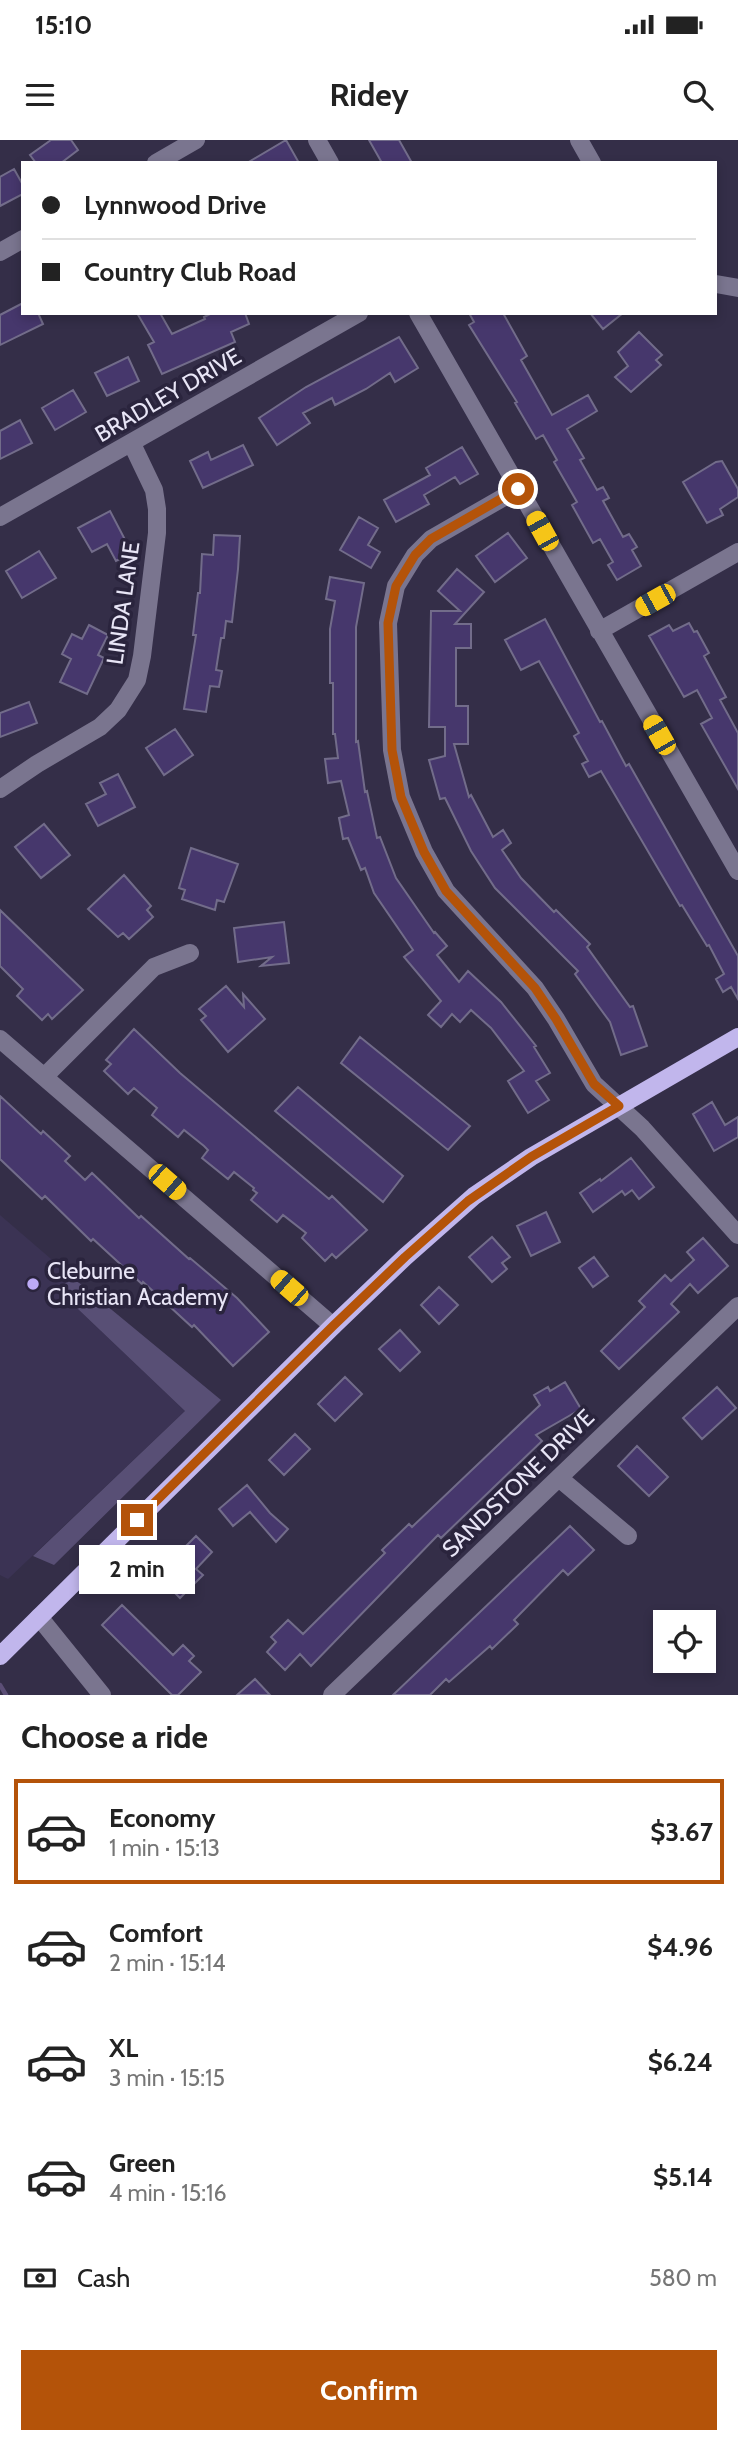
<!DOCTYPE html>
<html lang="en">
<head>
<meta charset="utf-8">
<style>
  :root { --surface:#fff; --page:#f2f2f2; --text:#222; --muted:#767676; --line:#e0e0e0; --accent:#b45309 }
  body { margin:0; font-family:Cabin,sans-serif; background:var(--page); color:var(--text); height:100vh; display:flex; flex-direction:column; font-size:26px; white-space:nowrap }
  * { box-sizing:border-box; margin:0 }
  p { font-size:23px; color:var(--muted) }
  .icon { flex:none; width:38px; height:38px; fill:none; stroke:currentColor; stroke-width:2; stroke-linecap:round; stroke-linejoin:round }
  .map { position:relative; height:1555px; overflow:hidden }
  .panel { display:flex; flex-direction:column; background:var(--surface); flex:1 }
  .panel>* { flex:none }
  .guide { position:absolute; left:21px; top:21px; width:696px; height:154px; border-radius:0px; box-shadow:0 4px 10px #0003; display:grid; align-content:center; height:154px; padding:0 21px; background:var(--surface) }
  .buttons { position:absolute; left:653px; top:1470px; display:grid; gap:14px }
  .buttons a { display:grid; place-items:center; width:63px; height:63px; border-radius:0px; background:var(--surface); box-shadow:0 4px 10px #0003; font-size:35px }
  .end { position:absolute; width:32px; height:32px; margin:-16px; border:9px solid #b45309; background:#fff; box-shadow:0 0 0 4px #fff }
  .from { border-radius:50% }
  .bubble { position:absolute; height:49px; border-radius:0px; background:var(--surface); box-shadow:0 4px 10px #0003; font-size:23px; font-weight:700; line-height:49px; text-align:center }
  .car { position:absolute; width:21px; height:42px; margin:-21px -10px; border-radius:9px; box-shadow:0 0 5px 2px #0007; background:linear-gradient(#f5c518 24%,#345 0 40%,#f5c518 0 76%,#345 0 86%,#f5c518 0) }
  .guide b { display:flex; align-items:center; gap:24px; height:66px; font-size:26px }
  .guide b+b { border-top:2px solid var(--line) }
  .guide i { width:18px; height:18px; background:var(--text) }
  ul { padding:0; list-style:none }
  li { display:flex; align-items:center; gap:21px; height:105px; margin:0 14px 10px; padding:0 7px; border:4px solid transparent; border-radius:0px }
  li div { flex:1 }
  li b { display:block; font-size:26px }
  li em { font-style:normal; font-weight:700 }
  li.on { border-color:var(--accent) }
  li>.icon { width:63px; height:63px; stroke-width:1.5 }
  h2 { padding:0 21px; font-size:32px; line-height:84px }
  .pay { display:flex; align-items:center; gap:18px; height:77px; padding:0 21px; font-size:26px }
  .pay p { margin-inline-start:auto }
  .button { display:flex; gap:14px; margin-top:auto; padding:14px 21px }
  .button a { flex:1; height:80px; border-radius:0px; background:var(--accent); color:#fff; font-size:28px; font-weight:700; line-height:80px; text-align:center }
  .status { display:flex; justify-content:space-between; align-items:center; height:49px; padding:0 35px; background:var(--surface); direction:ltr }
  .status svg { height:19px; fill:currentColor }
  header { display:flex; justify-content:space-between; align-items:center; height:91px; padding:0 21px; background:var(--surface); font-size:32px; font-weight:700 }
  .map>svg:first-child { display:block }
</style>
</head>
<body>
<div class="status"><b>15:10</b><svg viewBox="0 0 49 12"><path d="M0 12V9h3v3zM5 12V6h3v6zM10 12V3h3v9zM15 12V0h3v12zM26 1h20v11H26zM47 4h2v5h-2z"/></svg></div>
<header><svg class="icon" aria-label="menu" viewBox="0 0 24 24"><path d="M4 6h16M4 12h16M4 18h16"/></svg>Ridey<svg class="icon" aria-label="search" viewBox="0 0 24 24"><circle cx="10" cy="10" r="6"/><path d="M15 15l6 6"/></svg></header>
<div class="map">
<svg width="738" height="1555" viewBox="0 0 738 1555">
  <rect width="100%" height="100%" fill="#342e48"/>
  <path fill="#3b3354" d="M0,1075L72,1137L59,1151L185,1271L8,1439L0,1435Z"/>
  <path fill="#584f75" d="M72,1137L221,1260L54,1425L33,1416L185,1271L58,1150Z"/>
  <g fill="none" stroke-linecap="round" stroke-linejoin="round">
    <path stroke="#5b4e76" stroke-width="4.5" d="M0,1545L6,1555"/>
  </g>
  <path fill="#46376c" stroke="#726c8a" stroke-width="2" d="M51,0H71L78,10L61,23H36L30,15Z
    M286,0L299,23H247Z
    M369,0H399L412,23H382Z
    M14,29L23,45V54L0,66V37Z
    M23,163V173H38L43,184L0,205V175Z
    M137,173H160L172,194L205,179L204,177L212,173H245L249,184L231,192L235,202L162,234L148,205L154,202Z
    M469,173H503L527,216L521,220L552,275L588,255L597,271L567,289L584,318L580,320L597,350L603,347L609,358L603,361L623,397L629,394L637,407L632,410L641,426L617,440L608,425L613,422L600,399L593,403L572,365L577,362L554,322L557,320L543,295L536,299L515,263L517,262L469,185L474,182Z
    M590,173H623L603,189Z
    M639,192L662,215L656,220L661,225L631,252L615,237L628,226L618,212Z
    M399,197L418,228L395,242L390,233L366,249L335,265L332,258L303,273L310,283L277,305L259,278L306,247Z
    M128,217L139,241L107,256L95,233Z
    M73,250L86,272L55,290L42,268Z
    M20,280L32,303L0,319V291Z
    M243,305L253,325L203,348L190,321L208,312L211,320Z
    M462,307L478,334L460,344L455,337L424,355L429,364L396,382L384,360L430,335L426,328Z
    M722,321L738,349V357L720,369L723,375L707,383L683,342L716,322Z
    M110,371L132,413L116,421L107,404L92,412L78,388Z
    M359,377L378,388L368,405L380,412L371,428L340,410Z
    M508,393L527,418L495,442L476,416Z
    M214,395L240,396L238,429L232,482L226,481L224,498H221L216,530L222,531L219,547L210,546L206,572L184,569L196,495H193L198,453H200L202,414L213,415Z
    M39,411L56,438L22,458L6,431Z
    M457,429L484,452L455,484H471V508H456V566H468V604H454L469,657L471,655L493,697L503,690L511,703L502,710L521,738L554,772L556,770L590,804L587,807L630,867L633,866L647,906L621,915L610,882L575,834L578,831L495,748L471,711L445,658L440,659L429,620L445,616V587H429L431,471H460L438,451Z
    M330,437L364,443L356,487V602L358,601L365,652L367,651L377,698L380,697L396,738L434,793L435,792L447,806L437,815L459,842L468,831L501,862L536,906L534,907L550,933L536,941L549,960L528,973L508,941L524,931L491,888L471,870L460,882L452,874L441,887L428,875L441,861L404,817L413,810L374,753L365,728L361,730L348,698L343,699L339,678L349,675L341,641L328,643L325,619L338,618L335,594H333V543H330V489L335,461L326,459Z
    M545,479L600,582L602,581L626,626L629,624L738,816V859L731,847L723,852L716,839L724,834L709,805L707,806L682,765L680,766L601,631L589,637L582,624L588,621L574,596L579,593L539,521L521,530L505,500Z
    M689,483L694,492L697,491L709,513L704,516L726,557L720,560L738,593V649L701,584L712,578L697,550L684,557L649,496L669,485L673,491Z
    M89,485L108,495L98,515L104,518L87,554L60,542L71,519L62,514L72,494L82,499Z
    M29,562L37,583L0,597V573Z
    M175,589L193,615L164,635L146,608Z
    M118,634L135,667L98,686L86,664L106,654L100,643Z
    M44,684L70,715L41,738L15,707Z
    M191,708L238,724L224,762L217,760L215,770L182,759L185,750L179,748Z
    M124,735L151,766L147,770L153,777L129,799L123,793L118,797L88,769Z
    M0,770L83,850L52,879L48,874L42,880L17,856L23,849L0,826Z
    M284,782L289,823L261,826L272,817L238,822L234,788Z
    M226,846L244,867L243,854L265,879L228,912L201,880L206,876L199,869Z
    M134,889L180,933L329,1059L332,1056L367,1090L336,1118L332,1114L325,1121L302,1098L306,1093L283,1075L277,1082L251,1060L257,1053L253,1050L254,1048L234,1032L228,1039L202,1018L208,1010L204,1006L184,990L178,997L152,975L157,968L134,948L128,954L104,931L111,924L106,920Z
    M360,897L470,986L448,1010L341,923Z
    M298,947L403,1036L383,1062L275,971Z
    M0,956L41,994L43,991L70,1016L65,1021L85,1040L92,1033L139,1078L141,1076L189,1119L190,1118L237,1158L269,1192L233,1226L194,1185L192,1187L143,1142L142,1144L93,1099L91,1101L45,1056L42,1059L0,1019Z
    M712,962L725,985L738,977V997L714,1011L693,974Z
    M631,1018L654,1047L639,1059L632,1050L625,1055L622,1051L593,1072L580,1053L600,1039L601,1041Z
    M546,1072L560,1102L531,1116L517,1086Z
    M492,1097L510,1117L502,1123L507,1129L492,1142L469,1117Z
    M703,1098L728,1126L698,1153L690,1144L671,1164L679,1172L619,1229L601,1211L645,1167L639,1161L665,1135L671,1141L694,1120L687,1112Z
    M594,1117L608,1136L593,1147L579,1128Z
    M439,1147L458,1165L439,1184L421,1165Z
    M400,1190L420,1212L400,1231L379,1209Z
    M345,1237L362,1254L335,1281L318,1264Z
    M565,1242L581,1269L536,1295L542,1301L441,1398L438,1395L311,1526L300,1514L285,1530L267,1512L276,1502L271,1497L288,1480L303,1494L385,1413L382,1410L409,1384L412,1387L540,1265L534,1255L548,1247L550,1251Z
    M717,1247L736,1268L702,1299L683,1278Z
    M295,1294L310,1309L284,1335L269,1320Z
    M637,1306L668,1337L649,1356L618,1326Z
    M247,1345L270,1373L288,1389L276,1402L250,1372L233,1386L219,1369Z
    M570,1386L594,1410L568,1435L563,1430L514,1480L518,1484L492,1509L490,1506L449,1542L446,1539L430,1555H393Z
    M196,1396L212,1412L196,1429L203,1435L180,1458L157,1435Z
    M122,1465L173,1515L183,1505L194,1516L189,1521L201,1532L178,1555H172L102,1485Z
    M255,1539L270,1555H237Z"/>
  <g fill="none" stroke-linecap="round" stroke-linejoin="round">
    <path stroke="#7a758f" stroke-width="18" d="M317,0L330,23
      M579,0L592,23
      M156,23L196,0
      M0,112L23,99
      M716,144L738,148
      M418,173L738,731
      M518,349L431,399L415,415L396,446L388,483L392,610L401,657L424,712L446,751L535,848L556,879L594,944L642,988L738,1095
      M0,377L359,173
      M599,491L738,412
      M0,649L37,624L100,587L118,570L137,540L142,516L157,393V369L154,350L132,304
      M0,899L333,1186
      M45,936L154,827L190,813
      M559,1338L628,1396
      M39,1477L102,1555
      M332,1555L738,1166"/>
    <path stroke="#c1b6ec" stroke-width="18" d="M0,1516L333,1186L405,1117L474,1056L531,1017L738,897"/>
  </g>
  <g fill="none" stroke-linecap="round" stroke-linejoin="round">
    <path stroke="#b45309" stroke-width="9" d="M137,1380L333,1186L405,1117L468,1061L531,1017L619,966L594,944L556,879L535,848L446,751L424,712L401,657L392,610L388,483L396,446L415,415L431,399L518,349"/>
  </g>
  <circle fill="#bcaaf6" stroke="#2a243d" stroke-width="2.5" cx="33" cy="1144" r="7"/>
  <g text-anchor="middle" stroke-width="7" stroke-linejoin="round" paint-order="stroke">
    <g font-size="23" fill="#e8e5f6" stroke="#2a243d">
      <text transform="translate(168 255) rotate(-30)" y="8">BRADLEY DRIVE</text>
      <text transform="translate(123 463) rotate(-82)" y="8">LINDA LANE</text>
      <text transform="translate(518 1343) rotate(-44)" y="8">SANDSTONE DRIVE</text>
    </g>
    <g font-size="23" fill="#e8e5f6" stroke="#2a243d" text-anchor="start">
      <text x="47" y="1139">Cleburne<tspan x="47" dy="26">Christian Academy</tspan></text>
    </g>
  </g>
</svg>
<div class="buttons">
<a><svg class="icon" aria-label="locate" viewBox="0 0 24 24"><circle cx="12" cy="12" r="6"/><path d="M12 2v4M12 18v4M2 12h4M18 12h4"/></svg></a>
</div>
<i class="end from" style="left:518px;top:349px"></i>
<i class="end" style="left:137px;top:1380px"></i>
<div class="bubble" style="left:79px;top:1405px;width:116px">2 min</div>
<i class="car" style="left:542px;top:391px;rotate:331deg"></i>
<i class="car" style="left:655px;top:460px;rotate:241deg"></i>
<i class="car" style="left:659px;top:595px;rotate:330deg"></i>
<i class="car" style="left:167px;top:1042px;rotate:131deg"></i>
<i class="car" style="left:289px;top:1148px;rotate:311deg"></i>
<div class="guide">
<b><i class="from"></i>Lynnwood Drive</b>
<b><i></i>Country Club Road</b>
</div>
</div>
<section class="panel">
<h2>Choose a ride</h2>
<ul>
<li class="on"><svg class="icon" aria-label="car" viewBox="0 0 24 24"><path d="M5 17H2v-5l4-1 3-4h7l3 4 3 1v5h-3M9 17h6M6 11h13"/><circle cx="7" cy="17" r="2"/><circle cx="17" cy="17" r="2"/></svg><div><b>Economy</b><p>1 min · 15:13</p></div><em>$3.67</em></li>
<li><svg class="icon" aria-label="car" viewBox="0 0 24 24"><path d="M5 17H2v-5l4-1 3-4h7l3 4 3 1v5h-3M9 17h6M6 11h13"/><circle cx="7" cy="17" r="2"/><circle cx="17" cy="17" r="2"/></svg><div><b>Comfort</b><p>2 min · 15:14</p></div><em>$4.96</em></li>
<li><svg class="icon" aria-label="car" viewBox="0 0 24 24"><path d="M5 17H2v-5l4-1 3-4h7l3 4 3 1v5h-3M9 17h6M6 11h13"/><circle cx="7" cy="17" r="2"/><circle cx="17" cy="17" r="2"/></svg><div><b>XL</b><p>3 min · 15:15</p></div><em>$6.24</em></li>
<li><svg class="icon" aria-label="car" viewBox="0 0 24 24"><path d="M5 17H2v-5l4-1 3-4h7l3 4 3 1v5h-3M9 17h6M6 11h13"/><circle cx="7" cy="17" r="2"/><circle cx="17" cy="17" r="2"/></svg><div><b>Green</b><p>4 min · 15:16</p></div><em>$5.14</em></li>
</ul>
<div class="pay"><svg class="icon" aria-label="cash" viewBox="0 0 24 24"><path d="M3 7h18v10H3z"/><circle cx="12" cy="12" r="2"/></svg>Cash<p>580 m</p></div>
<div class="button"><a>Confirm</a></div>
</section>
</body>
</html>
